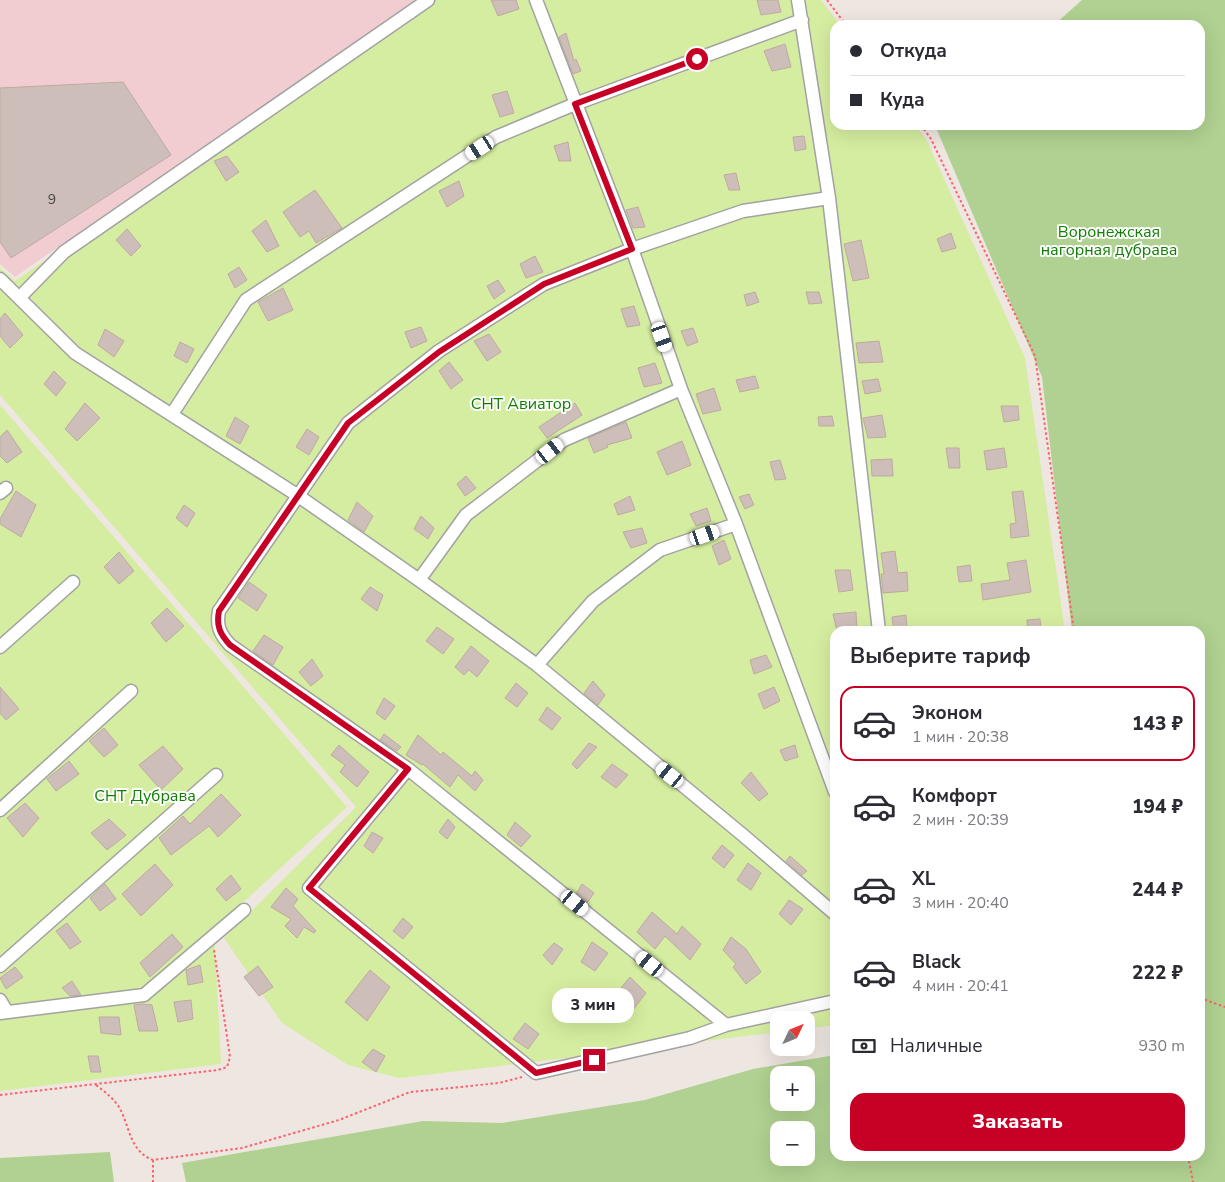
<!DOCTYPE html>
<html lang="ru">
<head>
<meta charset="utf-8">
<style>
  :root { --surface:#fff; --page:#f2f2f3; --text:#2b2b33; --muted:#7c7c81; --line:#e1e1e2; --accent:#c70025 }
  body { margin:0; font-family:"Nunito Sans",sans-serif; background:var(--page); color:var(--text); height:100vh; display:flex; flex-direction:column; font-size:19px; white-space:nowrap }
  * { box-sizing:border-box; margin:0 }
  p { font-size:16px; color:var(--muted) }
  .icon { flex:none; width:28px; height:28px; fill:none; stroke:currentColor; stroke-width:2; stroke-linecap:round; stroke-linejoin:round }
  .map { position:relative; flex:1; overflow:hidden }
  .sheet { position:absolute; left:830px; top:626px; width:375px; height:535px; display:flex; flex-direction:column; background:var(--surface); border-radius:15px; box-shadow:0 5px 20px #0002 }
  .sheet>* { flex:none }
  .hud { position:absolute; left:830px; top:20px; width:375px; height:110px; border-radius:15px; box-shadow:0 5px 20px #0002; display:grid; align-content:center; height:110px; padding:0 20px; background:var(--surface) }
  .needle { width:32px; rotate:47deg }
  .buttons { position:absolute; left:770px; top:1011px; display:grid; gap:10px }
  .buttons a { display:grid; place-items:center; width:45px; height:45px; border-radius:10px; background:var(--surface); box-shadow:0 5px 20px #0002; font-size:25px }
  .end { position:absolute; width:22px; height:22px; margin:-11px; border:6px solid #c70025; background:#fff; box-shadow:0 0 0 2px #fff }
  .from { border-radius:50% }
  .bubble { position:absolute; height:35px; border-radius:15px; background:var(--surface); box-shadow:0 5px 20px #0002; font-size:16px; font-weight:800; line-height:35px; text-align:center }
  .car { position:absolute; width:15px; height:30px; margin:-15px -8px; border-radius:6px; box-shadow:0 0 4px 1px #0007; background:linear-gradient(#fff 24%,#345 0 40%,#fff 0 76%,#345 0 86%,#fff 0) }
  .hud b { display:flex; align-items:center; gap:18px; height:48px; font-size:19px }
  .hud b+b { border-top:1px solid var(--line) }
  .hud i { width:12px; height:12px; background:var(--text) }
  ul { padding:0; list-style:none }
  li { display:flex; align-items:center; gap:15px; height:75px; margin:0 10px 8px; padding:0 10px; border:2px solid transparent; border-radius:15px }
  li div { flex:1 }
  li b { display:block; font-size:19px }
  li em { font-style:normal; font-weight:800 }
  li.selected { border-color:var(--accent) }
  li>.icon { width:45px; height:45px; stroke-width:1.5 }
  h2 { padding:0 20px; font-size:22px; line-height:60px }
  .pay { display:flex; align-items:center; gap:12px; height:55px; padding:0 20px; font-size:19px }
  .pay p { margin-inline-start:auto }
  .action { display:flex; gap:10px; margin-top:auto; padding:10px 20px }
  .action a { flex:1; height:58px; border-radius:15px; background:var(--accent); color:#fff; font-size:20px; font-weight:800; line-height:58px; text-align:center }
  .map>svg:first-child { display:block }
</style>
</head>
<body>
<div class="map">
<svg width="1225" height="1182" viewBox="0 0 1225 1182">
  <rect width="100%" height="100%" fill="#eee6e0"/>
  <path fill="#f1cdd2" d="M0,0H415L15,277L0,264Z"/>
  <path fill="#d5eda0" d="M420,0H821L840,25H835V125H915L926,139L1025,358L1065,631H835V1025L806,1029V1020H779V1032L400,1078L348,1065L282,1023L224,938L356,807L0,395V268L15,281Z
    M0,405L347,807L214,929L221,1064L0,1091Z"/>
  <path fill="#b0d191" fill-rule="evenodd" d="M1082,0H1225V1182H186L182,1163L423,1121L502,1123L645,1100L753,1069L835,1055V1156H1200V631H1072L1042,377L937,130L942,125H1200V25H1054ZM779,1075H806V1102H779ZM779,1130H806V1158H779Z
    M110,1152L114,1182H0V1158Z"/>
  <path fill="#cebeb9" stroke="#c0a9a1" d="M491,0H516L519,9L498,16Z
    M757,0H778L781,12L761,15Z
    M566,33L574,61L576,59L581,71L573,74L559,37Z
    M785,44L791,67L772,71L764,51Z
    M123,82L171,155L11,258L0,242V88Z
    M507,91L514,113L500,117L492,95Z
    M804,136L806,149L795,151L793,137Z
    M568,142L571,161H559L554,146Z
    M227,156L239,172L226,181L214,161Z
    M736,173L740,190H729L724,175Z
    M459,181L464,196L447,207L439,191Z
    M315,190L342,228L316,243L309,231L300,237L283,212Z
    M638,207L645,227L633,228L626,210Z
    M266,220L279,246L267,252L252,231Z
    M127,229L141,246L131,256L116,240Z
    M951,233L956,248L942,252L937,239Z
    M861,240L869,278L853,281L844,244Z
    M535,256L543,272L526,278L520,264Z
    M239,267L247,280L235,288L228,274Z
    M498,280L505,291L494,299L487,286Z
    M283,288L293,310L268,321L258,302Z
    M755,292L759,302L747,306L744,295Z
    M806,292H819L822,303L809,304Z
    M634,306L640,325L627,327L621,309Z
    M5,313L23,335L10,348L0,336V319Z
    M421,327L427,341L411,348L405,332Z
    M693,328L698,342L687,346L681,331Z
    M105,329L124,341L114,357L98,345Z
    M489,334L501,352L487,361L474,341Z
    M879,341L883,362L859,363L856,343Z
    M180,342L194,349L187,363L174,356Z
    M449,362L463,380L451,389L439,371Z
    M655,363L662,383L644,387L638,368Z
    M54,371L66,383L56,396L44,384Z
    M755,376L759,388L740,392L736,380Z
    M878,379L881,391L865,394L862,381Z
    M714,388L721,410L703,414L696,394Z
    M85,403L100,418L77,441L65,429Z
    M575,403L582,415L547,438L539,427Z
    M1001,406H1018L1019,420L1004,422Z
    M882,415L886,437L868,438L863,418Z
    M832,416L834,426H819L818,417Z
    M235,417L249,426L240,444L226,436Z
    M626,422L632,438L607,445L608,447L594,453L588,438Z
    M307,429L319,437L309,455L296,447Z
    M7,430L22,452L7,463L0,456V437Z
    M682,441L691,465L667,475L657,452Z
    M946,448H959L960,468H949Z
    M1004,448L1007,467L987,470L984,451Z
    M892,459L893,476H872L871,460Z
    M780,460L786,479L775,480L770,462Z
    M466,476L476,488L465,496L457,484Z
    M16,491L36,505L21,537L0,524V519Z
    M1023,491L1029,536L1011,538L1010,524L1016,523L1012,492Z
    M749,494L754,505L745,509L739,497Z
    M630,496L635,510L618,515L614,504Z
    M357,502L373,516L364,532L348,520Z
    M184,505L195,513L187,527L176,518Z
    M707,508L711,521L696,526L690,514Z
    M421,516L434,528L428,539L414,529Z
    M642,528L647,543L631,548L623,532Z
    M724,540L731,559L719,565L712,546Z
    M895,551L898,573L907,572L908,591L883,593L881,574H884L881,553Z
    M119,552L134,571L119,584L104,567Z
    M1026,560L1031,592L983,600L981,584L1010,580L1007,563Z
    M970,565L972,581L959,582L957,567Z
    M835,570H850L853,590L839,592Z
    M249,582L267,595L257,611L238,598Z
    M370,587L383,595L377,611L361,599Z
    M167,608L184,626L166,642L151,623Z
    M856,612L857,631H837L833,614Z
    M906,615L907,629L894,631L892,617Z
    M1040,619L1041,629L1028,630L1027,620Z
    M437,627L454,639L443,654L426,641Z
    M264,635L283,647L273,665L253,651Z
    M471,646L489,661L477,677L469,670L464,675L455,667Z
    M766,655L772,667L754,674L750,660Z
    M312,659L323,676L311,686L299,672Z
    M593,681L605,695L598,705L584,693Z
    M516,683L528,693L517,707L505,698Z
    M0,687L19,709L6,720L0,713Z
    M774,687L780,701L764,709L758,694Z
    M384,698L395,706L385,720L376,713Z
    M547,707L561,718L552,730L539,720Z
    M104,728L118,745L104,757L89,741Z
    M384,734L401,747L397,751L380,740Z
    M418,735L441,755L443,752L472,776L475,771L483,780L475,791L458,775L450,787L423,764L422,765L406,755Z
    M589,743L597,747L577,769L572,764Z
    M339,745L369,772L357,787L340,772L345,765L331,755Z
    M795,745L798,757L785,761L780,750Z
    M163,746L183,769L161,790L139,765Z
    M69,761L79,774L56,791L47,779Z
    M612,764L628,775L616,788L601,777Z
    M751,772L768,794L759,801L741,783Z
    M221,794L241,815L218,837L209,826L171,855L159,838L183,816L190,824Z
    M25,803L39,818L23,837L7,818Z
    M109,819L126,835L107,850L91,833Z
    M448,819L455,827L447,839L439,832Z
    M515,822L531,836L521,847L507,835Z
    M372,832L383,838L373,853L364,846Z
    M722,845L734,855L724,868L712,858Z
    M790,856L807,871L802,875L786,861Z
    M748,863L761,873L751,890L737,880Z
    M155,864L173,885L141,916L122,894Z
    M231,875L241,889L226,901L216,889Z
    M105,884L116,899L100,911L90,898Z
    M582,884L594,893L587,903L576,894Z
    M286,888L298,899L293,906L316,931L314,933L304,927L297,938L285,926L291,919L271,907Z
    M789,900L803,909L791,925L779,914Z
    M652,912L677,934L682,926L701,944L690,960L665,936L655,949L637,932Z
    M403,918L413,927L403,939L393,931Z
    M67,923L81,942L70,949L56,931Z
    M172,934L183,947L150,977L140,963Z
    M731,937L746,949L761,972L746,984L733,967L736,964L723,950Z
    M592,942L608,953L595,971L581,962Z
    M554,943L563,949L552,965L543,955Z
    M200,965L203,982L188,985L186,970Z
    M258,966L273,987L259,996L244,977Z
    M15,967L23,977L6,989L0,978Z
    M370,970L390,987L367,1021L345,1002Z
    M630,977L646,993L632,1011L616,994Z
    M72,981L81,995L70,996L62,988Z
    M191,1000L193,1019L178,1022L174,1002Z
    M142,1004L152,1005L158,1031H139L134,1005Z
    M99,1017H119L121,1035L101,1033Z
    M525,1023L539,1034L528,1049L513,1039Z
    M373,1049L385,1056L376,1072L362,1062Z
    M88,1056H98L101,1072H91Z"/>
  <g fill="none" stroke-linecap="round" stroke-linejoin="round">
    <g stroke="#a2a2a2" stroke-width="15">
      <path id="minor" d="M536,0L632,249L681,389L736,524L835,792
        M798,0L829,198L879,631
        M0,279L75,353L297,495L419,580L537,665L744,836L835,914
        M19,298L64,252L428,0
        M172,414L246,300L496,137L575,104L802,20
        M0,493L6,488
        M419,580L466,515L564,440L681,389
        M0,647L73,582
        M537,665L593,601L660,550L736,524
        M408,769L309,888L536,1073L690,1038L726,1025L835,1001
        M0,810L131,691
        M0,966L216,775
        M0,1000L7,1012
        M0,1013L144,995L244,910
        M726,1025L408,769L230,645C220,634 216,626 219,611L348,423L439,351L544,284L632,249L743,211L829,198"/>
    </g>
    <path stroke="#ff606d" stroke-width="2" stroke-dasharray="2.5 2.5" stroke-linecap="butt" d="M827,0L846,25
      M921,125L931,139L1035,356L1074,631
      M1200,998L1225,1007
      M96,1085C105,1092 113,1098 119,1107C130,1126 129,1151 153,1160L242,1148L339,1120L410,1092L499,1083L522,1077
      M0,1095L218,1070L227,1067L230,1057L214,950
      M1188,1156L1193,1182
      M153,1160V1182"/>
    <use href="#minor" stroke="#fff" stroke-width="12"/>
  </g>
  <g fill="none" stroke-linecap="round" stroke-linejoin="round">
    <path stroke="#c70025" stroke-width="6" d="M594,1060L536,1073L309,888L408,769L230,645C220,634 216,626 219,611L348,423L439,352L544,284L632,249L575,104L697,59"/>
  </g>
  <g text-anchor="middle" stroke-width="4" stroke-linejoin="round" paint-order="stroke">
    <g font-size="14" fill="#484442">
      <text x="52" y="204">9</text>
    </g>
    <g font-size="16" fill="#108003" stroke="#fff">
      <text x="1109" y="237">Воронежская<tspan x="1109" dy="18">нагорная дубрава</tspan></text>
      <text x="521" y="409">СНТ Авиатор</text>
      <text x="145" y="801">СНТ Дубрава</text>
    </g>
  </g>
</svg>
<div class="buttons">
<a><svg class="needle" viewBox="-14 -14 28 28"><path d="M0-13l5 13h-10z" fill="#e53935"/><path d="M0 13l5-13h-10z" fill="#7c7c81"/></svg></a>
<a>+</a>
<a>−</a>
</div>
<i class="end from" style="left:697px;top:59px"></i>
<i class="end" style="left:594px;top:1060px"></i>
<div class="bubble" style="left:552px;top:988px;width:82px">3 мин</div>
<i class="car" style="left:480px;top:148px;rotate:237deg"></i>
<i class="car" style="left:662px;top:337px;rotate:161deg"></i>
<i class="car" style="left:550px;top:451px;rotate:52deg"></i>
<i class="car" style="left:705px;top:535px;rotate:71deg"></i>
<i class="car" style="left:670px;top:775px;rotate:309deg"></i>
<i class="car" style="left:575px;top:903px;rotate:129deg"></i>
<i class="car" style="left:650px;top:964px;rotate:309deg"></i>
<div class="hud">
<b><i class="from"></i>Откуда</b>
<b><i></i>Куда</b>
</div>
<section class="sheet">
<h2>Выберите тариф</h2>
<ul>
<li class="selected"><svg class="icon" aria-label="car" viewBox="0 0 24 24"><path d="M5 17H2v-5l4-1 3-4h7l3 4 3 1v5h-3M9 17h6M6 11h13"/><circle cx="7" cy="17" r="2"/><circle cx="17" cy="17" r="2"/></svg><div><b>Эконом</b><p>1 мин · 20:38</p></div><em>143 ₽</em></li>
<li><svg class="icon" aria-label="car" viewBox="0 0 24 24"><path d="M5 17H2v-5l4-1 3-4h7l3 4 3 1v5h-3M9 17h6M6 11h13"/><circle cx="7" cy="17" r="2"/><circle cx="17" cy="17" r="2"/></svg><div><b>Комфорт</b><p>2 мин · 20:39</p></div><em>194 ₽</em></li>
<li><svg class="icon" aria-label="car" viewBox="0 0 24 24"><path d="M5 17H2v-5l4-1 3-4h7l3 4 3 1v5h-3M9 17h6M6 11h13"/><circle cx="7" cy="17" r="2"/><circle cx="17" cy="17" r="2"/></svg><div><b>XL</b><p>3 мин · 20:40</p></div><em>244 ₽</em></li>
<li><svg class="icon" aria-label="car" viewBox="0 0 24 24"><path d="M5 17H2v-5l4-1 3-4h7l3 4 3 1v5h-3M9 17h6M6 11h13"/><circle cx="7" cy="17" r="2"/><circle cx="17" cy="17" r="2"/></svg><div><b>Black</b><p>4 мин · 20:41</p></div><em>222 ₽</em></li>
</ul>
<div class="pay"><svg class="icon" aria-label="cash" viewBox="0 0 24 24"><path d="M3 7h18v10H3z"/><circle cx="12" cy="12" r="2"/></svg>Наличные<p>930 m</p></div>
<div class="action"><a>Заказать</a></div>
</section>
</div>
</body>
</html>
